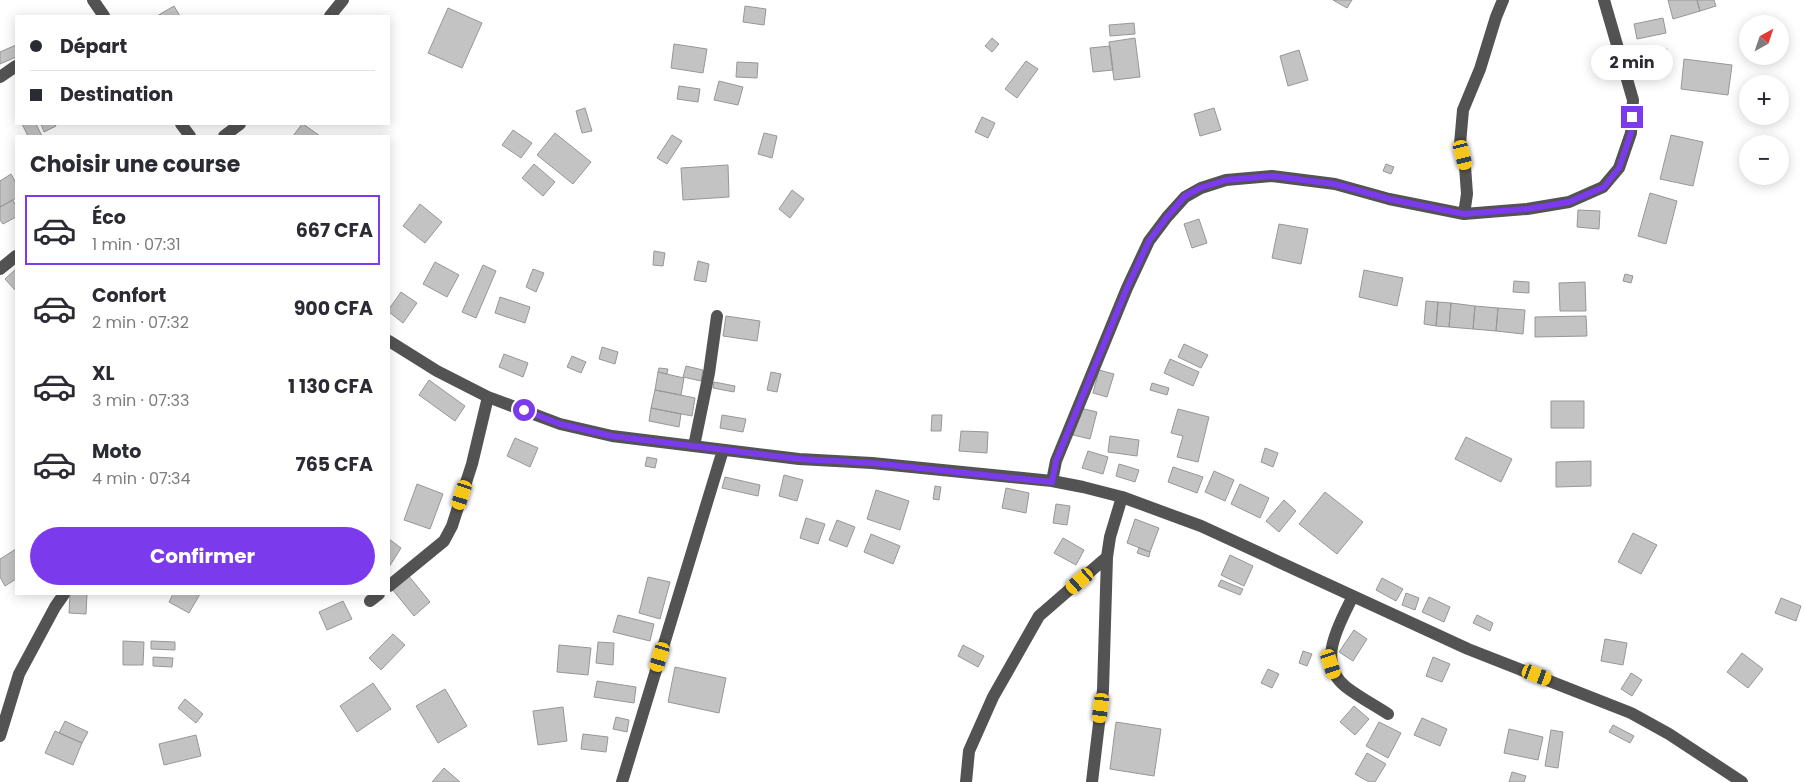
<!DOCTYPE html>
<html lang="fr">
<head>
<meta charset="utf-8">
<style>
  :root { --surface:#fff; --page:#f2f2f3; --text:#2b2b33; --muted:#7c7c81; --line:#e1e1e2; --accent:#7c3aed }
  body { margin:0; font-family:Poppins,sans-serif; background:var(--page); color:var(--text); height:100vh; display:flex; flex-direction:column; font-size:19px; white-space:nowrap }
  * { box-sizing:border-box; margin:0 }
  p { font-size:16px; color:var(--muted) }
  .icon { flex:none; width:28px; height:28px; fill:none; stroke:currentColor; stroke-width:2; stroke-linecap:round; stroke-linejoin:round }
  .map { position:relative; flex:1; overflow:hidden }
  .side { position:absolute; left:15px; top:135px; width:375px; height:460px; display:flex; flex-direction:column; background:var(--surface); border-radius:0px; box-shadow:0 2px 12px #0003 }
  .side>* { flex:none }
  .hud { position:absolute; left:15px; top:15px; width:375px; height:110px; border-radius:0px; box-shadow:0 2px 12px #0003; display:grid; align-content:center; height:110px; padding:0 15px; background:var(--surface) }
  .needle { width:32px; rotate:40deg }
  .tools { position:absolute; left:1739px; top:15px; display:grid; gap:10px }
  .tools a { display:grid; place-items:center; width:50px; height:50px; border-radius:50%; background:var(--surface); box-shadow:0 2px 12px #0003; font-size:25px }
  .end { position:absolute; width:22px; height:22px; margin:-11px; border:6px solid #7c3aed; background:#fff; box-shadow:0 0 0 2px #fff }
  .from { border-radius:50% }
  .bubble { position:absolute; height:35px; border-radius:18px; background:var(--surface); box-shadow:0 2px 12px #0003; font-size:16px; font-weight:700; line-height:35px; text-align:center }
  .car { position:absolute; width:15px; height:30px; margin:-15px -8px; border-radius:6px; box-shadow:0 0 4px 1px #0007; background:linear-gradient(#f5c518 24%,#345 0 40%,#f5c518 0 76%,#345 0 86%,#f5c518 0) }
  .hud b { display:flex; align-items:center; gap:18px; height:48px; font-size:19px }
  .hud b+b { border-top:1px solid var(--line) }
  .hud i { width:12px; height:12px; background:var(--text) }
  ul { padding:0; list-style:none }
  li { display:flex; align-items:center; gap:15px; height:70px; margin:0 10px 8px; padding:0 5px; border:2px solid transparent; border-radius:0px }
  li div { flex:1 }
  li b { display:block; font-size:19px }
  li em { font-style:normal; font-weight:700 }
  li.current { border-color:var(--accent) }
  li>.icon { width:45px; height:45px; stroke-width:1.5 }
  h2 { padding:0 15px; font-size:22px; line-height:60px }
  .cta { display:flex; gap:10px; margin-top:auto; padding:10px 15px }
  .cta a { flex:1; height:58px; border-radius:30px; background:var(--accent); color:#fff; font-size:20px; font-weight:700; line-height:58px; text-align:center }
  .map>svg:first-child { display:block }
</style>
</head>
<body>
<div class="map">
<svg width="1804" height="782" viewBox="0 0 1804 782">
  <rect width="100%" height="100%" fill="#fff"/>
  <path fill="#c3c3c3" stroke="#979797" d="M1333,0H1352L1347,8Z
    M1668,0H1697L1700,11L1673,19Z
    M1697,0H1714L1716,6L1700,11Z
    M174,6L180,16H157Z
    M745,6L766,9L764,25L743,22Z
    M448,8L482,23L462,68L428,53Z
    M1663,18L1666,33L1637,39L1634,24Z
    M1134,23L1135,34L1110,36L1109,25Z
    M1784,37L1787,48L1781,50L1780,38Z
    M992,38L999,44L992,52L985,46Z
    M1135,38L1140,77L1114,80L1109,42Z
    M674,44L707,49L703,73L671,68Z
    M16,45V57L0,64V52Z
    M1110,46L1113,70L1093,72L1090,48Z
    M1667,49L1669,65L1640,68L1638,53Z
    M1299,50L1308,80L1288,86L1280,56Z
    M1684,59L1732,65L1728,95L1681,89Z
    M1026,61L1038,69L1017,98L1005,89Z
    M737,62L758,63L757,78L736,77Z
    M719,81L743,87L738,105L714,100Z
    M679,86L700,89L698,102L677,99Z
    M585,108L592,131L582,133L576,111Z
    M1214,108L1221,130L1200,136L1194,114Z
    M982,117L995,123L988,138L975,132Z
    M22,124H36L42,136H28Z
    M41,124H55L56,126L44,132Z
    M302,124H303L320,136H293Z
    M513,130L532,143L521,158L502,145Z
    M555,133L591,162L573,184L537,155Z
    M764,133L777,136L772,158L758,154Z
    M672,135L682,141L667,164L657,158Z
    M1671,135L1703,142L1693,186L1660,179Z
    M534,164L555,182L543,196L522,178Z
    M1386,164L1394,167L1391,174L1383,171Z
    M728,165L729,197L683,200L681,168Z
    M11,174L16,183V198L0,207V181Z
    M792,190L804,199L790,218L779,209Z
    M1650,193L1677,201L1666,244L1638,236Z
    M13,200L16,206V217L3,224L0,220V207Z
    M420,204L442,222L425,243L403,226Z
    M1578,210L1600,211L1599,229L1577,227Z
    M1199,219L1207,243L1192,248L1184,224Z
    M1279,224L1308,229L1301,264L1272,258Z
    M654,251L665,253L663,266L653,265Z
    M698,261L709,264L706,282L694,280Z
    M435,262L459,275L447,297L423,284Z
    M483,265L496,271L476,318L462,312Z
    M16,269V291L5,279Z
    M533,269L544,273L536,292L526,287Z
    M1364,270L1403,278L1397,306L1359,297Z
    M1625,274L1633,276L1631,283L1623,281Z
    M1514,281L1529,282V293L1513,292Z
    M1585,282L1586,311H1560L1559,283Z
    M401,292L417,303L403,323L389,312V309Z
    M500,297L530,307L525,323L495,313Z
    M1426,301L1438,302L1436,326L1424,324Z
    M1438,302L1451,303L1449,327L1436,326Z
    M1451,303L1475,306L1473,329L1449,327Z
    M1475,306L1498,308L1496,331L1473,329Z
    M1498,308L1525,310L1523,334L1496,331Z
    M726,316L760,321L757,341L723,336Z
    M1586,316L1587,336L1535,337V317Z
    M1184,344L1208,355L1201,368L1178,357Z
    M602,347L618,352L615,364L599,359Z
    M504,354L528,363L523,377L499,367Z
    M572,356L586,362L581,373L567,367Z
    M1170,359L1199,372L1193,386L1164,373Z
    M686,366L703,370L701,381L683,377Z
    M659,368L668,369L667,374L658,372Z
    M1099,370L1114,374L1107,397L1093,393Z
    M658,372L684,378L681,395L655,390Z
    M771,372L781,374L777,392L767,390Z
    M429,380L465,406L455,421L419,395Z
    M714,382L735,386L734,392L713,388Z
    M1152,383L1169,388L1167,395L1150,390Z
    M655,390L695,398L692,416L651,408Z
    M1551,401H1584V428H1551Z
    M651,408L681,414L679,427L649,421Z
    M1080,408L1097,412L1090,439L1073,435Z
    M1178,409L1209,417L1198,462L1177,457L1183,436L1171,433Z
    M722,415L746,419L743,432L720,428Z
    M932,415H942L941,431H931Z
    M961,431L988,432L987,453L959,451Z
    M1110,436L1139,440L1137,456L1108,452Z
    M1466,437L1512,459L1501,482L1455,459Z
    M515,438L538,448L530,467L507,456Z
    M1265,448L1278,453L1273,467L1261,462Z
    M1088,451L1108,457L1103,474L1082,468Z
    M647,457L657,459L655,468L645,466Z
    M1591,461V486L1556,487V462Z
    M1119,464L1139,470L1135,482L1116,476Z
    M1173,467L1203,477L1197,493L1168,482Z
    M1214,471L1234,480L1225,501L1205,492Z
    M784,475L803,480L797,501L779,496Z
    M725,477L760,485L758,496L722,488Z
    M417,484L443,494L430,529L404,520Z
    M1240,484L1269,498L1260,518L1231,504Z
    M935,486L941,487L939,500L933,499Z
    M1006,488L1029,493L1026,513L1002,508Z
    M876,490L909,501L900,530L867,519Z
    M1325,492L1363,522L1337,554L1299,524Z
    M1284,500L1296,511L1279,532L1266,521Z
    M1056,504L1070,506L1067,525L1053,523Z
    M806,518L825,524L818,544L800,538Z
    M1135,519L1159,528L1150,552L1127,543Z
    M837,520L855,527L847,547L829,540Z
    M1633,533L1657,545L1641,574L1618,562Z
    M871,534L900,546L893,564L864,552Z
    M1063,538L1084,550L1076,565L1054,553Z
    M389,539L401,548L389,567Z
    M1139,548L1150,552L1149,557L1137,553Z
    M16,549V579L5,586L0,577V559Z
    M1230,555L1253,566L1244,586L1221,575Z
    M408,575L430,602L414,616L392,589Z
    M648,577L670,582L660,619L639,613Z
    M1382,578L1403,589L1396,601L1376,590Z
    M1221,580L1243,589L1240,595L1218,586Z
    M1406,593L1419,598L1415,610L1402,605Z
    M70,594H87L86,614L69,613Z
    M173,594H200L189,613L169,602Z
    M1429,597L1450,607L1444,622L1422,612Z
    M1781,598L1801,606L1796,621L1775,613Z
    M343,601L352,619L327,630L319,612Z
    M618,615L654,624L650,641L613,632Z
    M1477,615L1493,623L1490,631L1473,623Z
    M1354,630L1367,639L1353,661L1339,652Z
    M393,634L405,645L381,670L369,658Z
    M1605,639L1627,643L1623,665L1601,661Z
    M123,641L144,642L143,665H123Z
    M151,641L175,642V650L151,649Z
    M598,642L614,643L613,665L596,663Z
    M559,645L591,648L588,675L557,672Z
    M963,645L984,656L978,667L958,656Z
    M1303,651L1312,654L1307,666L1299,663Z
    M1742,653L1763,669L1748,688L1727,672Z
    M153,657L173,658L172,667L153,666Z
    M1433,657L1450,664L1442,682L1426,676Z
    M675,667L726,678L719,713L668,702Z
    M1268,669L1279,674L1272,688L1261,683Z
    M1631,673L1642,680L1632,696L1621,689Z
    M597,681L636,687L634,703L594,697Z
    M373,683L391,709L357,732L340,706Z
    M445,689L467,726L438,743L416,706Z
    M185,699L203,714L196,723L178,708Z
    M1354,706L1369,719L1355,735L1340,722Z
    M563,707L567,741L538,745L533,711Z
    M616,717L629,720L627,732L613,729Z
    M1422,718L1447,729L1440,746L1414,735Z
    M65,721L88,732L82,743L59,733Z
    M1116,722L1161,729L1154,776L1110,769Z
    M1379,722L1401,733L1388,758L1366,746Z
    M1613,725L1634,736L1630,743L1609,732Z
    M1509,729L1543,737L1538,760L1504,753Z
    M1551,730L1563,732L1558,768L1545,766Z
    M55,731L82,743L73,765L45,753Z
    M583,734L608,737L606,752L581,749Z
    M196,735L201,756L164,765L159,744Z
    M1367,753L1386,764L1375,782H1369L1355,774Z
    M444,768L460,782H432Z
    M1512,772L1526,776L1524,782H1509Z"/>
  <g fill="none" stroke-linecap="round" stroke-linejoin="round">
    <path stroke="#535353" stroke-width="12" d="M93,0L104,16
      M330,16L343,0
      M0,77L16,66
      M181,124L190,136
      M224,136L240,124
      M1464,214L1467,194L1465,166L1460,144L1463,110L1480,69L1496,17L1503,0
      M0,269L16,256
      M389,341L437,371L488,397L560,424L612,436L799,459L872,463L1052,481L1083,487L1122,497L1201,526L1468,649L1631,713L1669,734L1742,782
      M694,446L709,373L717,316
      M1052,481L1056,461L1127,288L1149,241L1167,217L1185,197L1201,188L1226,180L1272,176L1335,184L1389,199L1464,214L1527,209L1569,202L1603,187L1619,168L1631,133L1633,100L1604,0
      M389,586L444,541L452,526L472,464L488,397
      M1353,596C1340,623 1315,663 1346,687C1359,697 1374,705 1388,714
      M370,601L379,594
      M0,736L19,674L55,607L64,594
      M622,782L723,450
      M966,782L969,751L993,697L1039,616L1107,557
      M1092,782L1103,690L1107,557L1110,537L1122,497"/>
  </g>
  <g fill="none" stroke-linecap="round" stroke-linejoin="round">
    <path stroke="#7c3aed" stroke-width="6" d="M524,410L560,424L612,436L799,459L872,463L1052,482L1056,461L1127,288L1149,241L1167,217L1185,196L1200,188L1226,180L1272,176L1335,184L1389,199L1464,214L1527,209L1569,202L1604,187L1619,168L1631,133L1632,117"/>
  </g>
</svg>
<div class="tools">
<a><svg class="needle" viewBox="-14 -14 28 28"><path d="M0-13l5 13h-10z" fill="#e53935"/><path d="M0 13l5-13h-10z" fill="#7c7c81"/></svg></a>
<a>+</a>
<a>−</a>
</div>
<i class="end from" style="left:524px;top:410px"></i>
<i class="end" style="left:1632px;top:117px"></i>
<div class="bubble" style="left:1591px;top:45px;width:82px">2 min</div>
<i class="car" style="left:1463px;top:155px;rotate:166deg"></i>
<i class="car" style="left:462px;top:495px;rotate:198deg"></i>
<i class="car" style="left:1080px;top:581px;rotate:229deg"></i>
<i class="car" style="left:660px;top:657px;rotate:197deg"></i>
<i class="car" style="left:1331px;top:664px;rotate:162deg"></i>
<i class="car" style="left:1537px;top:675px;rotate:111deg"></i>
<i class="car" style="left:1101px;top:708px;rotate:187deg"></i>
<div class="hud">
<b><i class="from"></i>Départ</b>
<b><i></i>Destination</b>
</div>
<section class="side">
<h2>Choisir une course</h2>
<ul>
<li class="current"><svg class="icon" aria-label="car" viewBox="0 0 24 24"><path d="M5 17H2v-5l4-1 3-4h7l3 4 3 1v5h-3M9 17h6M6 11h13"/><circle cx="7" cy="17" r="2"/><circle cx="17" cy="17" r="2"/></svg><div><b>Éco</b><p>1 min · 07:31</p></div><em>667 CFA</em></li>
<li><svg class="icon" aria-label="car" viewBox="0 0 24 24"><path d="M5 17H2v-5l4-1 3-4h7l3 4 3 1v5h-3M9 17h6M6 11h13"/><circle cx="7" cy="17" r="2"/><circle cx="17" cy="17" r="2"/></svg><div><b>Confort</b><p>2 min · 07:32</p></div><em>900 CFA</em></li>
<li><svg class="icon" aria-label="car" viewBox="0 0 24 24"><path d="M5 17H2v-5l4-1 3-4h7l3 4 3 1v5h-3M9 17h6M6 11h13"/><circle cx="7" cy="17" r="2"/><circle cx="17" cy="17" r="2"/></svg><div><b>XL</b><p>3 min · 07:33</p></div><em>1 130 CFA</em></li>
<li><svg class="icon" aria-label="car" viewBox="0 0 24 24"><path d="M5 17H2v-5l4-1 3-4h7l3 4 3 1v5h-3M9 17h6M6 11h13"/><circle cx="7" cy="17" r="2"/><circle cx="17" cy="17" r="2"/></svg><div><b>Moto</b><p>4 min · 07:34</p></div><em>765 CFA</em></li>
</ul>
<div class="cta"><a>Confirmer</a></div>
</section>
</div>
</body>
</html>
